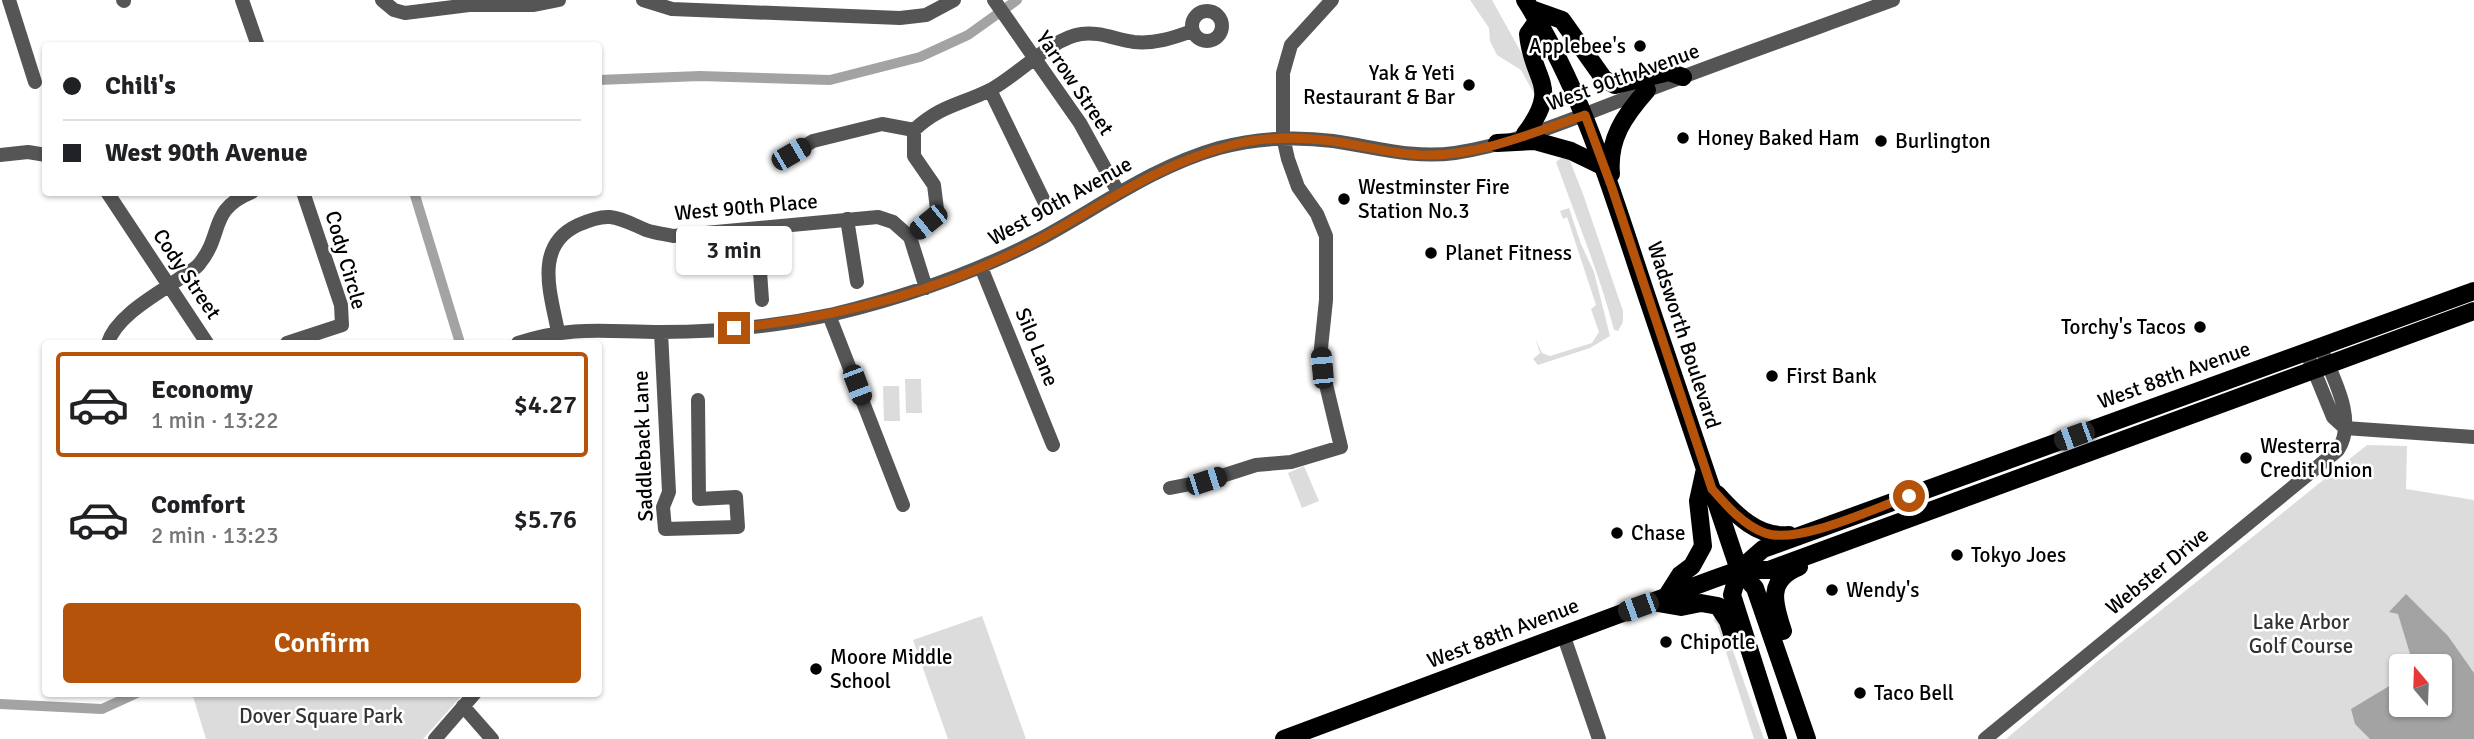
<!DOCTYPE html>
<html lang="en">
<head>
<meta charset="utf-8">
<style>
  :root { --surface:#fff; --page:#f2f2f2; --text:#202124; --muted:#757577; --line:#e0e0e0; --accent:#b45309 }
  body { margin:0; font-family:Signika,sans-serif; background:var(--page); color:var(--text); height:100vh; display:flex; flex-direction:column; font-size:26px; white-space:nowrap }
  * { box-sizing:border-box; margin:0 }
  p { font-size:23px; color:var(--muted) }
  .icon { flex:none; width:38px; height:38px; fill:none; stroke:currentColor; stroke-width:2; stroke-linecap:round; stroke-linejoin:round }
  .map { position:relative; flex:1; overflow:hidden }
  .sheet { position:absolute; left:42px; top:340px; width:560px; height:357px; display:flex; flex-direction:column; background:var(--surface); border-radius:7px; box-shadow:0 2px 5px #0004 }
  .sheet>* { flex:none }
  .guide { position:absolute; left:42px; top:42px; width:560px; height:154px; border-radius:7px; box-shadow:0 2px 5px #0004; display:grid; align-content:center; height:154px; padding:0 21px; background:var(--surface) }
  .needle { width:46px; rotate:341deg }
  .tools { position:absolute; left:2389px; top:654px; display:grid; gap:14px }
  .tools a { display:grid; place-items:center; width:63px; height:63px; border-radius:7px; background:var(--surface); box-shadow:0 2px 5px #0004; font-size:35px }
  .end { position:absolute; width:32px; height:32px; margin:-16px; border:9px solid #b45309; background:#fff; box-shadow:0 0 0 4px #fff }
  .from { border-radius:50% }
  .bubble { position:absolute; height:49px; border-radius:7px; background:var(--surface); box-shadow:0 2px 5px #0004; font-size:23px; font-weight:600; line-height:49px; text-align:center }
  .car { position:absolute; width:21px; height:42px; margin:-21px -10px; border-radius:9px; box-shadow:0 0 5px 2px #0007; background:linear-gradient(#222 24%,#8ab4d8 0 40%,#222 0 76%,#8ab4d8 0 86%,#222 0) }
  .guide b { display:flex; align-items:center; gap:24px; height:66px; font-size:26px }
  .guide b+b { border-top:2px solid var(--line) }
  .guide i { width:18px; height:18px; background:var(--text) }
  ul { padding:12px 0 0; list-style:none }
  li { display:flex; align-items:center; gap:21px; height:105px; margin:0 14px 10px; padding:0 7px; border:4px solid transparent; border-radius:7px }
  li div { flex:1 }
  li b { display:block; font-size:26px }
  li em { font-style:normal; font-weight:600 }
  li.active { border-color:var(--accent) }
  li>.icon { width:63px; height:63px; stroke-width:1.5 }
  .primary-button { display:flex; gap:14px; margin-top:auto; padding:14px 21px }
  .primary-button a { flex:1; height:80px; border-radius:7px; background:var(--accent); color:#fff; font-size:28px; font-weight:600; line-height:80px; text-align:center }
  .map>svg:first-child { display:block }
</style>
</head>
<body>
<div class="map">
<svg width="2474" height="739" viewBox="0 0 2474 739">
  <rect width="100%" height="100%" fill="#fff"/>
  <path fill="#dcdcdc" fill-rule="evenodd" d="M1470,0H1492L1537,81L1536,97L1521,70L1497,55L1490,41L1489,28Z
    M1565,155L1570,161L1583,194L1623,311V322L1618,331L1614,330C1599,272 1576,218 1556,162Z
    M1569,208L1581,244L1594,272L1610,336L1590,348L1538,365L1533,359L1540,353L1535,338L1542,353L1550,356L1592,343L1599,332L1591,309L1596,305L1567,217L1563,219L1560,211Z
    M905,379H921L922,413H906Z
    M883,386H899L900,421H884Z
    M2367,445L2407,446L2406,489L2474,500V739H2006L2099,660ZM2401,667H2440V705H2401Z
    M1304,466L1319,501L1302,508L1288,473Z
    M982,616L1026,739H948L913,640Z
    M1715,616L1725,628L1764,739H1754L1717,624L1714,621Z
    M192,693H464L423,739H206Z"/>
  <path fill="#a3a3a3" d="M2406,594L2448,636L2474,673V739H2370L2355,724L2351,709L2401,679V705H2440V667H2414L2398,614L2389,612Z"/>
  <g fill="none" stroke-linecap="round" stroke-linejoin="round">
    <path stroke="#a3a3a3" stroke-width="10" d="M598,80L700,76L830,80L920,57L968,35L1017,0
      M414,192L460,343
      M0,704L102,709L137,693"/>
    <path stroke="#555" stroke-width="14" d="M9,0L35,82
      M123,0L124,1
      M242,0L258,46
      M382,0L394,10L405,13L469,5H534L559,0
      M643,0L672,9L900,18L926,15L954,0
      M994,0L1080,123L1118,192
      M1192 26a15 15 0 1 1 30 0a15 15 0 1 1-30 0Z
      M990,90L1046,205
      M791,154L813,141L882,124L914,130C941,105 960,105 990,90C1017,76 1052,38 1081,34C1099,31 1117,40 1134,42C1155,44 1173,38 1192,31
      M0,155L28,152L46,155
      M107,192L207,343
      M847,219L857,282
      M757,229L762,300
      M910,237L928,222L937,209L934,185L914,156V130
      M910,237L926,288
      M981,267L1053,445
      M829,315L903,505
      M558,332C551,294 533,246 578,225C587,221 599,216 610,217C622,218 634,225 646,230C654,233 664,234 673,236L878,217L893,222L910,237
      M661,332L669,492L663,507L665,529L738,527L736,497L699,499L698,400
      M108,343C116,315 160,293 183,276C189,272 196,269 200,263C224,233 208,210 252,192
      M287,343L342,325L341,305L303,192
      M518,343C574,325 606,332 661,332C719,332 778,326 834,314C905,297 974,273 1038,240C1098,208 1152,167 1219,148C1257,138 1294,136 1333,141C1375,147 1413,159 1455,153C1522,143 1585,113 1648,90C1729,59 1811,30 1893,0
      M2306,351L2333,417L2345,428
      M2345,428L2474,437
      M1170,488L1206,481L1256,465L1291,462L1341,447L1323,372L1321,348L1326,300V236L1317,214L1298,187L1288,159L1283,137V73L1291,45L1332,0
      M1563,634L1599,739
      M463,706L492,739
      M435,739L475,693
      M1985,739L2338,450C2358,419 2332,376 2320,346"/>
    <path stroke="#000" stroke-width="18" d="M1525,0C1582,89 1611,189 1644,288C1676,382 1708,476 1739,570L1755,588L1807,739
      M1531,9L1562,20L1604,79L1615,85L1669,72L1683,77
      M1525,134C1562,85 1532,82 1528,34L1538,20
      M1497,143L1535,141L1571,151L1604,167
      M1611,174C1608,139 1624,116 1647,90
      M1717,494C1736,515 1758,538 1789,535
      M1739,570L1763,549L2474,291
      M1739,570L1732,595L1778,739
      M1666,597L1680,575L1692,566L1703,546L1698,501L1705,469
      M1652,602L1681,607L1701,603L1718,606L1728,621L1734,640
      M1783,631C1774,604 1766,580 1799,567
      M1284,739L1711,580L1739,570H1769L2474,311"/>
  </g>
  <g fill="none" stroke-linecap="round" stroke-linejoin="round">
    <path stroke="#b45309" stroke-width="9" d="M734,328C841,317 947,290 1042,238C1107,202 1159,164 1232,145C1265,136 1298,137 1332,141C1363,145 1394,155 1426,155C1479,156 1535,132 1585,115L1612,188L1712,489C1726,505 1744,526 1765,533C1798,545 1875,508 1909,496"/>
  </g>
  <g fill="#000" stroke="#fff" stroke-width="2.5">
    <circle cx="1640" cy="46" r="7"/>
    <circle cx="1469" cy="85" r="7"/>
    <circle cx="1683" cy="138" r="7"/>
    <circle cx="1881" cy="141" r="7"/>
    <circle cx="1344" cy="199" r="7"/>
    <circle cx="1431" cy="253" r="7"/>
    <circle cx="2200" cy="327" r="7"/>
    <circle cx="1772" cy="376" r="7"/>
    <circle cx="2246" cy="458" r="7"/>
    <circle cx="1617" cy="533" r="7"/>
    <circle cx="1957" cy="555" r="7"/>
    <circle cx="1832" cy="590" r="7"/>
    <circle cx="1666" cy="642" r="7"/>
    <circle cx="816" cy="669" r="7"/>
    <circle cx="1860" cy="693" r="7"/>
  </g>
  <g text-anchor="middle" stroke-width="5" stroke-linejoin="round" paint-order="stroke">
    <g font-size="21" fill="#000" stroke="#fff" text-anchor="start">
      <text x="1626" y="53" text-anchor="end">Applebee's</text>
      <text x="1455" y="80" text-anchor="end">Yak &amp; Yeti<tspan x="1455" dy="24">Restaurant &amp; Bar</tspan></text>
      <text x="1697" y="145">Honey Baked Ham</text>
      <text x="1895" y="148">Burlington</text>
      <text x="1358" y="194">Westminster Fire<tspan x="1358" dy="24">Station No.3</tspan></text>
      <text x="1445" y="260">Planet Fitness</text>
      <text x="2186" y="334" text-anchor="end">Torchy's Tacos</text>
      <text x="1786" y="383">First Bank</text>
      <text x="2260" y="453">Westerra<tspan x="2260" dy="24">Credit Union</tspan></text>
      <text x="1631" y="540">Chase</text>
      <text x="1971" y="562">Tokyo Joes</text>
      <text x="1846" y="597">Wendy's</text>
      <text x="1680" y="649">Chipotle</text>
      <text x="830" y="664">Moore Middle<tspan x="830" dy="24">School</tspan></text>
      <text x="1874" y="700">Taco Bell</text>
    </g>
    <g font-size="21" fill="#000" stroke="#fff">
      <text transform="translate(1623 77) rotate(-20)" y="7">West 90th Avenue</text>
      <text transform="translate(1075 83) rotate(56)" y="7">Yarrow Street</text>
      <text transform="translate(1060 201) rotate(-29)" y="7">West 90th Avenue</text>
      <text transform="translate(746 207) rotate(-5)" y="7">West 90th Place</text>
      <text transform="translate(346 260) rotate(74)" y="7">Cody Circle</text>
      <text transform="translate(187 274) rotate(56)" y="7">Cody Street</text>
      <text transform="translate(1684 335) rotate(72)" y="7">Wadsworth Boulevard</text>
      <text transform="translate(1037 347) rotate(68)" y="7">Silo Lane</text>
      <text transform="translate(2174 375) rotate(-20)" y="7">West 88th Avenue</text>
      <text transform="translate(643 446) rotate(-92)" y="7">Saddleback Lane</text>
      <text transform="translate(2157 571) rotate(-39)" y="7">Webster Drive</text>
      <text transform="translate(1503 633) rotate(-21)" y="7">West 88th Avenue</text>
    </g>
    <g font-size="21" fill="#333" stroke="#fff">
      <text x="2301" y="629">Lake Arbor<tspan x="2301" dy="24">Golf Course</tspan></text>
      <text x="321" y="723">Dover Square Park</text>
    </g>
  </g>
</svg>
<div class="tools">
<a><svg class="needle" viewBox="-14 -14 28 28"><path d="M0-13l5 13h-10z" fill="#e53935"/><path d="M0 13l5-13h-10z" fill="#757577"/></svg></a>
</div>
<i class="end from" style="left:1909px;top:496px"></i>
<i class="end" style="left:734px;top:328px"></i>
<div class="bubble" style="left:676px;top:226px;width:116px">3 min</div>
<i class="car" style="left:791px;top:154px;rotate:60deg"></i>
<i class="car" style="left:928px;top:222px;rotate:231deg"></i>
<i class="car" style="left:1322px;top:368px;rotate:355deg"></i>
<i class="car" style="left:857px;top:385px;rotate:159deg"></i>
<i class="car" style="left:2074px;top:436px;rotate:250deg"></i>
<i class="car" style="left:1206px;top:481px;rotate:72deg"></i>
<i class="car" style="left:1638px;top:607px;rotate:250deg"></i>
<div class="guide">
<b><i class="from"></i>Chili's</b>
<b><i></i>West 90th Avenue</b>
</div>
<section class="sheet">
<ul>
<li class="active"><svg class="icon" aria-label="car" viewBox="0 0 24 24"><path d="M5 17H2v-5l4-1 3-4h7l3 4 3 1v5h-3M9 17h6M6 11h13"/><circle cx="7" cy="17" r="2"/><circle cx="17" cy="17" r="2"/></svg><div><b>Economy</b><p>1 min · 13:22</p></div><em>$4.27</em></li>
<li><svg class="icon" aria-label="car" viewBox="0 0 24 24"><path d="M5 17H2v-5l4-1 3-4h7l3 4 3 1v5h-3M9 17h6M6 11h13"/><circle cx="7" cy="17" r="2"/><circle cx="17" cy="17" r="2"/></svg><div><b>Comfort</b><p>2 min · 13:23</p></div><em>$5.76</em></li>
</ul>
<div class="primary-button"><a>Confirm</a></div>
</section>
</div>
</body>
</html>
